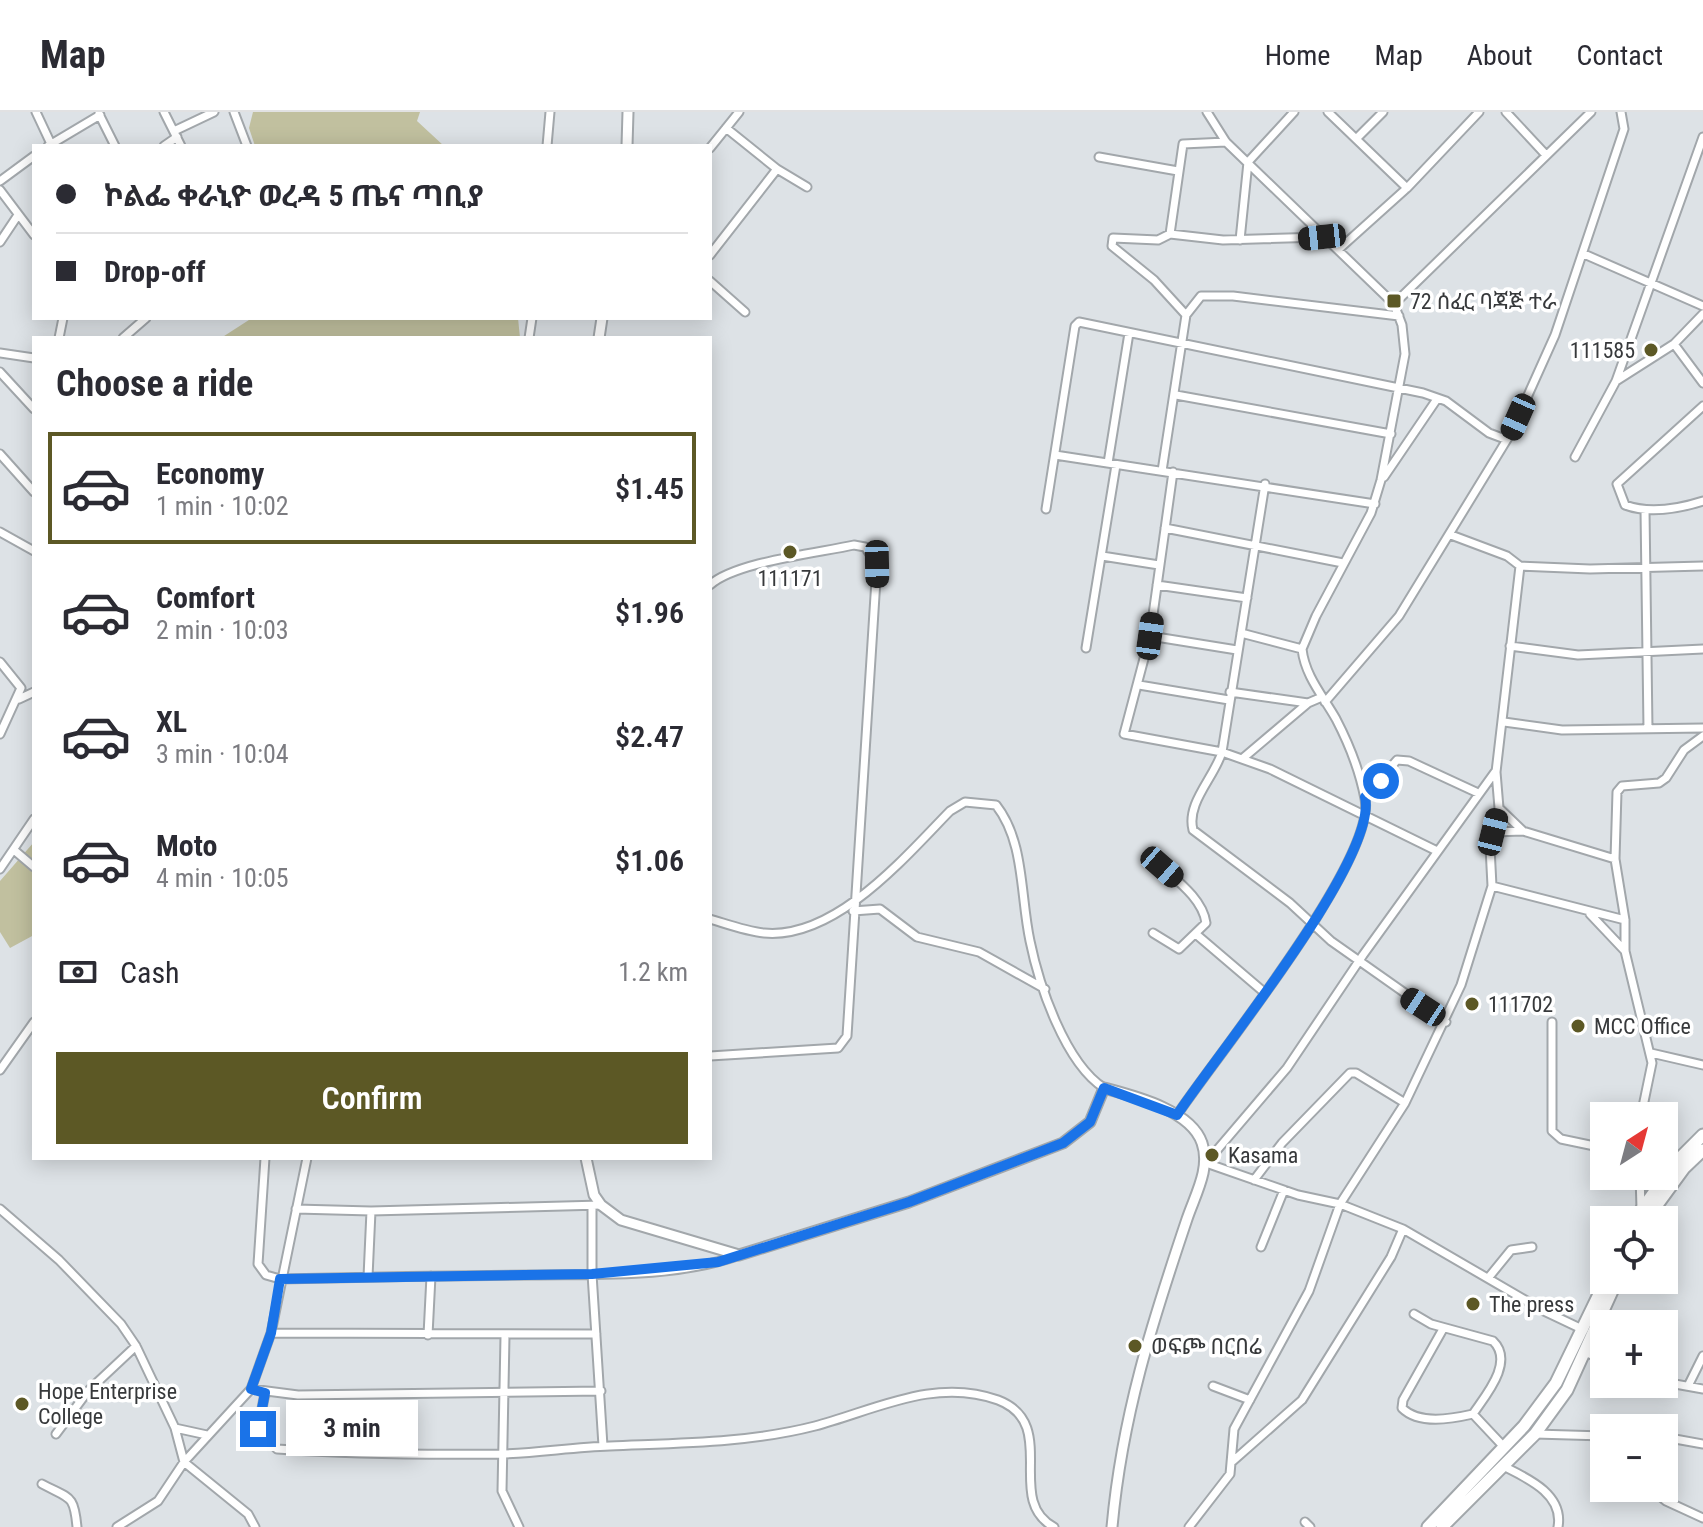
<!DOCTYPE html>
<html lang="en">
<head>
<meta charset="utf-8">
<style>
  :root { --surface:#fff; --page:#f7f7f7; --text:#2b2b33; --muted:#7c7c81; --line:#e1e1e2; --accent:#5c5825 }
  body { margin:0; font-family:"Roboto Condensed","Noto Sans Ethiopic",sans-serif; background:var(--page); color:var(--text); height:100vh; display:flex; flex-direction:column; font-size:30px; white-space:nowrap }
  * { box-sizing:border-box; margin:0 }
  p { font-size:26px; color:var(--muted) }
  .icon { flex:none; width:44px; height:44px; fill:none; stroke:currentColor; stroke-width:2; stroke-linecap:round; stroke-linejoin:round }
  .map { position:relative; flex:1; overflow:hidden }
  .panel { position:absolute; left:32px; top:224px; width:680px; height:824px; display:flex; flex-direction:column; background:var(--surface); border-radius:0px; box-shadow:0 4px 20px #0003 }
  .panel>* { flex:none }
  .top-card { position:absolute; left:32px; top:32px; width:680px; height:176px; border-radius:0px; box-shadow:0 4px 20px #0003; display:grid; align-content:center; height:176px; padding:0 24px; background:var(--surface) }
  .needle { width:52px; rotate:36deg }
  .buttons { position:absolute; left:1590px; top:990px; display:grid; gap:16px }
  .buttons a { display:grid; place-items:center; width:88px; height:88px; border-radius:0px; background:var(--surface); box-shadow:0 4px 20px #0003; font-size:40px }
  .end { position:absolute; width:36px; height:36px; margin:-18px; border:10px solid #1a73e8; background:#fff; box-shadow:0 0 0 4px #fff }
  .from { border-radius:50% }
  .bubble { position:absolute; height:56px; border-radius:0px; background:var(--surface); box-shadow:0 4px 20px #0003; font-size:26px; font-weight:600; line-height:56px; text-align:center }
  .car { position:absolute; width:24px; height:48px; margin:-24px -12px; border-radius:10px; box-shadow:0 0 6px 2px #0007; background:linear-gradient(#222 24%,#8ab4d8 0 40%,#222 0 76%,#8ab4d8 0 86%,#222 0) }
  .top-card b { display:flex; align-items:center; gap:28px; height:76px; font-size:30px }
  .top-card b+b { border-top:2px solid var(--line) }
  .top-card i { width:20px; height:20px; background:var(--text) }
  ul { padding:0; list-style:none }
  li { display:flex; align-items:center; gap:24px; height:112px; margin:0 16px 12px; padding:0 8px; border:4px solid transparent; border-radius:0px }
  li div { flex:1 }
  li b { display:block; font-size:30px }
  li em { font-style:normal; font-weight:600 }
  li.selected { border-color:var(--accent) }
  li>.icon { width:72px; height:72px; stroke-width:1.5 }
  h2 { padding:0 24px; font-size:36px; line-height:96px }
  .pay { display:flex; align-items:center; gap:20px; height:88px; padding:0 24px; font-size:30px }
  .pay p { margin-inline-start:auto }
  .action { display:flex; gap:16px; margin-top:auto; padding:16px 24px }
  .action a { flex:1; height:92px; border-radius:0px; background:var(--accent); color:#fff; font-size:32px; font-weight:600; line-height:92px; text-align:center }
  header { display:flex; align-items:center; gap:48px; box-sizing:border-box; height:112px; padding:0 40px; background:var(--surface); border-bottom:2px solid var(--line) }
  header strong { font-size:38px }
  nav { display:flex; gap:44px; margin-inline-start:auto; font-size:28px }
  .map>svg:first-child { display:block }
</style>
</head>
<body>
<header>
<strong>Map</strong>
<nav><a>Home</a><a>Map</a><a>About</a><a>Contact</a></nav>
</header>
<div class="map">
<svg width="1703" height="1415" viewBox="0 0 1703 1415">
  <rect width="100%" height="100%" fill="#dde2e6"/>
  <path fill="#c1c09f" d="M253,0H420L417,9L444,34H255L249,16Z
    M252,206H518L520,226H221Z
    M34,730V823L10,836L0,820V769Z"/>
  <g fill="none" stroke-linecap="round" stroke-linejoin="round">
    <g stroke="#a2a7ab" stroke-width="11">
      <path id="minor" d="M36,0L51,32
        M164,0L181,34
        M234,0L247,34
        M1328,0L1407,76
        M1506,0L1546,43
        M99,2L115,34
        M726,16L777,57L807,75
        M174,19L214,0
        M1357,26L1383,0
        M48,34L100,3
        M164,34L177,25
        M547,34L550,0
        M710,36L739,0
        M1099,45L1178,59
        M0,69L34,44
        M0,78L34,123
        M1170,122L1183,32L1226,30
        M1240,128L1248,50L1294,0
        M0,130L18,103
        M1338,138L1407,76L1479,0
        M1584,142L1703,194
        M710,143L777,57
        M710,169L745,200
        M1394,192L1591,0
        M1186,203L1154,168L1112,134L1113,126L1158,128L1170,122L1223,128L1322,125
        M59,226L63,206
        M123,226L146,206
        M529,226L532,206
        M1674,232L1703,271
        M0,241L34,246
        M0,260L34,297
        M1616,269L1674,232L1703,202
        M1176,283L1391,322
        M1703,294L1617,372L1625,393C1649,402 1678,397 1703,389
        M0,342L34,380
        M1055,343L1375,392
        M1575,345L1616,269L1703,25
        M1108,351L1129,221
        M1162,359L1186,203L1201,184H1233L1399,204
        M1173,360L1150,524L1124,622L1222,640L1270,657L1437,739
        M1384,365L1437,287
        M1265,372L1222,640C1214,666 1186,691 1193,718L1290,791L1331,829L1446,910
        M1046,397L1075,214L1079,210L1423,281L1446,289L1489,321L1505,327
        M1645,398L1648,617
        M1165,416L1343,451
        M0,420L34,439
        M1451,423L1507,444L1520,454L1590,457L1703,454
        M1102,444L1159,453
        M710,473C735,450 818,441 854,433L865,435L877,452L847,924L838,936L710,944
        M1157,473L1247,486
        M1241,521L1302,537
        M1150,524L1237,538
        M1510,534L1578,543L1703,537
        M1086,536L1116,353
        M0,550L21,576L0,622
        M1139,573L1229,588
        M1230,580L1308,591
        M19,587L34,580
        M1325,590L1399,504L1511,321L1555,223L1624,17L1621,0
        M1504,610L1562,618L1703,616
        M1242,647L1308,591L1322,585
        M1495,660L1363,843L1287,956L1206,1051L1298,1083L1340,1092L1403,1117L1544,1199L1584,1218
        M1365,685L1397,648L1409,649L1478,681
        M1499,696L1523,719
        M1493,720L1523,719L1615,747
        M14,738L34,755
        M0,757L34,707
        M1492,774L1625,808
        M853,799L880,797L917,825L979,840L1045,877
        M1590,802L1625,839
        M710,807C727,812 746,819 764,821C835,828 905,745 950,699L965,690L996,693C1025,730 1020,783 1030,829C1039,873 1065,951 1104,976
        M1153,821L1179,837L1206,811C1203,788 1179,770 1162,755
        M1197,823L1265,881
        M1552,910V1019L1561,1027L1604,1036
        M1651,941L1703,953
        M0,958L34,910
        M1177,1003C1215,946 1377,747 1365,687C1360,660 1349,632 1336,607C1323,584 1305,564 1302,537L1316,504L1371,401L1381,368L1405,242L1402,213L1394,192L1226,30L1207,0
        M1641,1004L1652,951L1625,839V808L1615,747L1617,680L1622,674L1659,671L1666,666L1684,638L1703,624
        M265,1046L258,1152L266,1163L280,1167C364,1165 447,1164 531,1163C598,1162 673,1166 737,1144
        M1640,1064L1641,1096
        M1254,1068L1282,1031L1350,961H1356L1405,991
        M592,1094V1162L603,1334
        M0,1097L59,1148L121,1212L136,1234L175,1316L184,1350L248,1402L255,1415
        M296,1097L371,1099L601,1093
        M1261,1135L1284,1078
        M368,1165L371,1099
        M1489,1165L1511,1138L1532,1135
        M1414,1202L1431,1212L1493,1229C1515,1250 1485,1284 1473,1302C1451,1307 1419,1313 1402,1296L1403,1288L1443,1217
        M271,1221L596,1222
        M428,1223L431,1164
        M505,1224L502,1379L519,1415
        M1587,1241L1604,1248
        M1664,1270L1703,1277
        M1213,1274L1250,1288
        M1688,1274L1703,1244
        M251,1277L298,1283L601,1279
        M265,1281L258,1317L277,1337C351,1342 427,1343 501,1342C538,1341 574,1335 610,1334C678,1331 749,1331 815,1314C875,1298 935,1265 998,1288C1061,1312 1003,1388 1054,1415
        M1473,1302L1504,1335
        M175,1316L207,1323
        M56,1322L88,1279L136,1234
        M1535,1322L1604,1324
        M1664,1325L1703,1332
        M1233,1349L1302,1288L1391,1145L1403,1117
        M1503,1354C1527,1366 1564,1382 1558,1415
        M42,1372C70,1387 74,1382 77,1415
        M1650,1376L1666,1389L1703,1406
        M1305,1410L1310,1415
        M117,1415L158,1389L184,1350L251,1277L271,1221L307,1046
        M1189,1415L1230,1362L1234,1317L1309,1179L1340,1092L1405,991L1461,873L1492,774L1490,735L1499,696L1496,660L1520,454"/>
    </g>
    <g stroke="#a2a7ab" stroke-width="13">
      <path id="tertiary" d="M627,34L628,0
        M599,226L602,206
        M586,1046L594,1083L601,1093L621,1108L739,1143L909,1090L1063,1031L1090,1010L1104,976C1134,984 1191,998 1202,1031C1211,1056 1195,1083 1187,1107C1152,1211 1122,1304 1112,1415"/>
    </g>
    <g stroke="#a2a7ab" stroke-width="15">
      <path id="primary" d="M1634,1108L1676,1050L1703,1023
        M1646,1108L1684,1056L1703,1038
        M1428,1415L1524,1314L1556,1271L1606,1168
        M1442,1415L1535,1322L1567,1278L1617,1168"/>
    </g>
    <use href="#minor" stroke="#fff" stroke-width="7"/>
    <use href="#tertiary" stroke="#fff" stroke-width="9"/>
    <use href="#primary" stroke="#fff" stroke-width="11"/>
  </g>
  <g fill="none" stroke-linecap="round" stroke-linejoin="round">
    <path stroke="#1a73e8" stroke-width="10" d="M258,1317L265,1281L251,1277L271,1221L280,1167L592,1162L718,1150L909,1090L1063,1031L1090,1010L1104,976L1177,1003C1215,945 1379,746 1365,685L1381,669"/>
  </g>
  <g fill="#5c5825" stroke="#fff" stroke-width="3">
    <rect x="1386" y="181" width="16" height="16" rx="4"/>
    <circle cx="1651" cy="238" r="8"/>
    <circle cx="790" cy="440" r="8"/>
    <circle cx="1472" cy="892" r="8"/>
    <circle cx="1578" cy="914" r="8"/>
    <circle cx="1212" cy="1043" r="8"/>
    <circle cx="1473" cy="1192" r="8"/>
    <circle cx="1135" cy="1234" r="8"/>
    <circle cx="22" cy="1292" r="8"/>
  </g>
  <g text-anchor="middle" stroke-width="7" stroke-linejoin="round" paint-order="stroke">
    <g font-size="22" fill="#37393b" stroke="#fff" text-anchor="start">
      <text x="1410" y="197">72 ሰፈር ባጃጅ ተራ</text>
      <text x="1635" y="246" text-anchor="end">111585</text>
      <text x="790" y="474" text-anchor="middle">111171</text>
      <text x="1488" y="900">111702</text>
      <text x="1594" y="922">MCC Office</text>
      <text x="1228" y="1051">Kasama</text>
      <text x="1489" y="1200">The press</text>
      <text x="1151" y="1242">ወፍጮ በርበሬ</text>
      <text x="38" y="1287">Hope Enterprise<tspan x="38" dy="25">College</tspan></text>
    </g>
  </g>
</svg>
<div class="buttons">
<a><svg class="needle" viewBox="-14 -14 28 28"><path d="M0-13l5 13h-10z" fill="#e53935"/><path d="M0 13l5-13h-10z" fill="#7c7c81"/></svg></a>
<a><svg class="icon" aria-label="locate" viewBox="0 0 24 24"><circle cx="12" cy="12" r="6"/><path d="M12 2v4M12 18v4M2 12h4M18 12h4"/></svg></a>
<a>+</a>
<a>−</a>
</div>
<i class="end from" style="left:1381px;top:669px"></i>
<i class="end" style="left:258px;top:1317px"></i>
<div class="bubble" style="left:286px;top:1288px;width:132px">3 min</div>
<i class="car" style="left:1322px;top:125px;rotate:264deg"></i>
<i class="car" style="left:1518px;top:305px;rotate:204deg"></i>
<i class="car" style="left:877px;top:452px;rotate:179deg"></i>
<i class="car" style="left:1150px;top:524px;rotate:8deg"></i>
<i class="car" style="left:1493px;top:720px;rotate:14deg"></i>
<i class="car" style="left:1162px;top:755px;rotate:131deg"></i>
<i class="car" style="left:1423px;top:895px;rotate:303deg"></i>
<div class="top-card">
<b><i class="from"></i>ኮልፌ ቀራኒዮ ወረዳ 5 ጤና ጣቢያ</b>
<b><i></i>Drop-off</b>
</div>
<section class="panel">
<h2>Choose a ride</h2>
<ul>
<li class="selected"><svg class="icon" aria-label="car" viewBox="0 0 24 24"><path d="M5 17H2v-5l4-1 3-4h7l3 4 3 1v5h-3M9 17h6M6 11h13"/><circle cx="7" cy="17" r="2"/><circle cx="17" cy="17" r="2"/></svg><div><b>Economy</b><p>1 min · 10:02</p></div><em>$1.45</em></li>
<li><svg class="icon" aria-label="car" viewBox="0 0 24 24"><path d="M5 17H2v-5l4-1 3-4h7l3 4 3 1v5h-3M9 17h6M6 11h13"/><circle cx="7" cy="17" r="2"/><circle cx="17" cy="17" r="2"/></svg><div><b>Comfort</b><p>2 min · 10:03</p></div><em>$1.96</em></li>
<li><svg class="icon" aria-label="car" viewBox="0 0 24 24"><path d="M5 17H2v-5l4-1 3-4h7l3 4 3 1v5h-3M9 17h6M6 11h13"/><circle cx="7" cy="17" r="2"/><circle cx="17" cy="17" r="2"/></svg><div><b>XL</b><p>3 min · 10:04</p></div><em>$2.47</em></li>
<li><svg class="icon" aria-label="car" viewBox="0 0 24 24"><path d="M5 17H2v-5l4-1 3-4h7l3 4 3 1v5h-3M9 17h6M6 11h13"/><circle cx="7" cy="17" r="2"/><circle cx="17" cy="17" r="2"/></svg><div><b>Moto</b><p>4 min · 10:05</p></div><em>$1.06</em></li>
</ul>
<div class="pay"><svg class="icon" aria-label="cash" viewBox="0 0 24 24"><path d="M3 7h18v10H3z"/><circle cx="12" cy="12" r="2"/></svg>Cash<p>1.2 km</p></div>
<div class="action"><a>Confirm</a></div>
</section>
</div>
</body>
</html>
